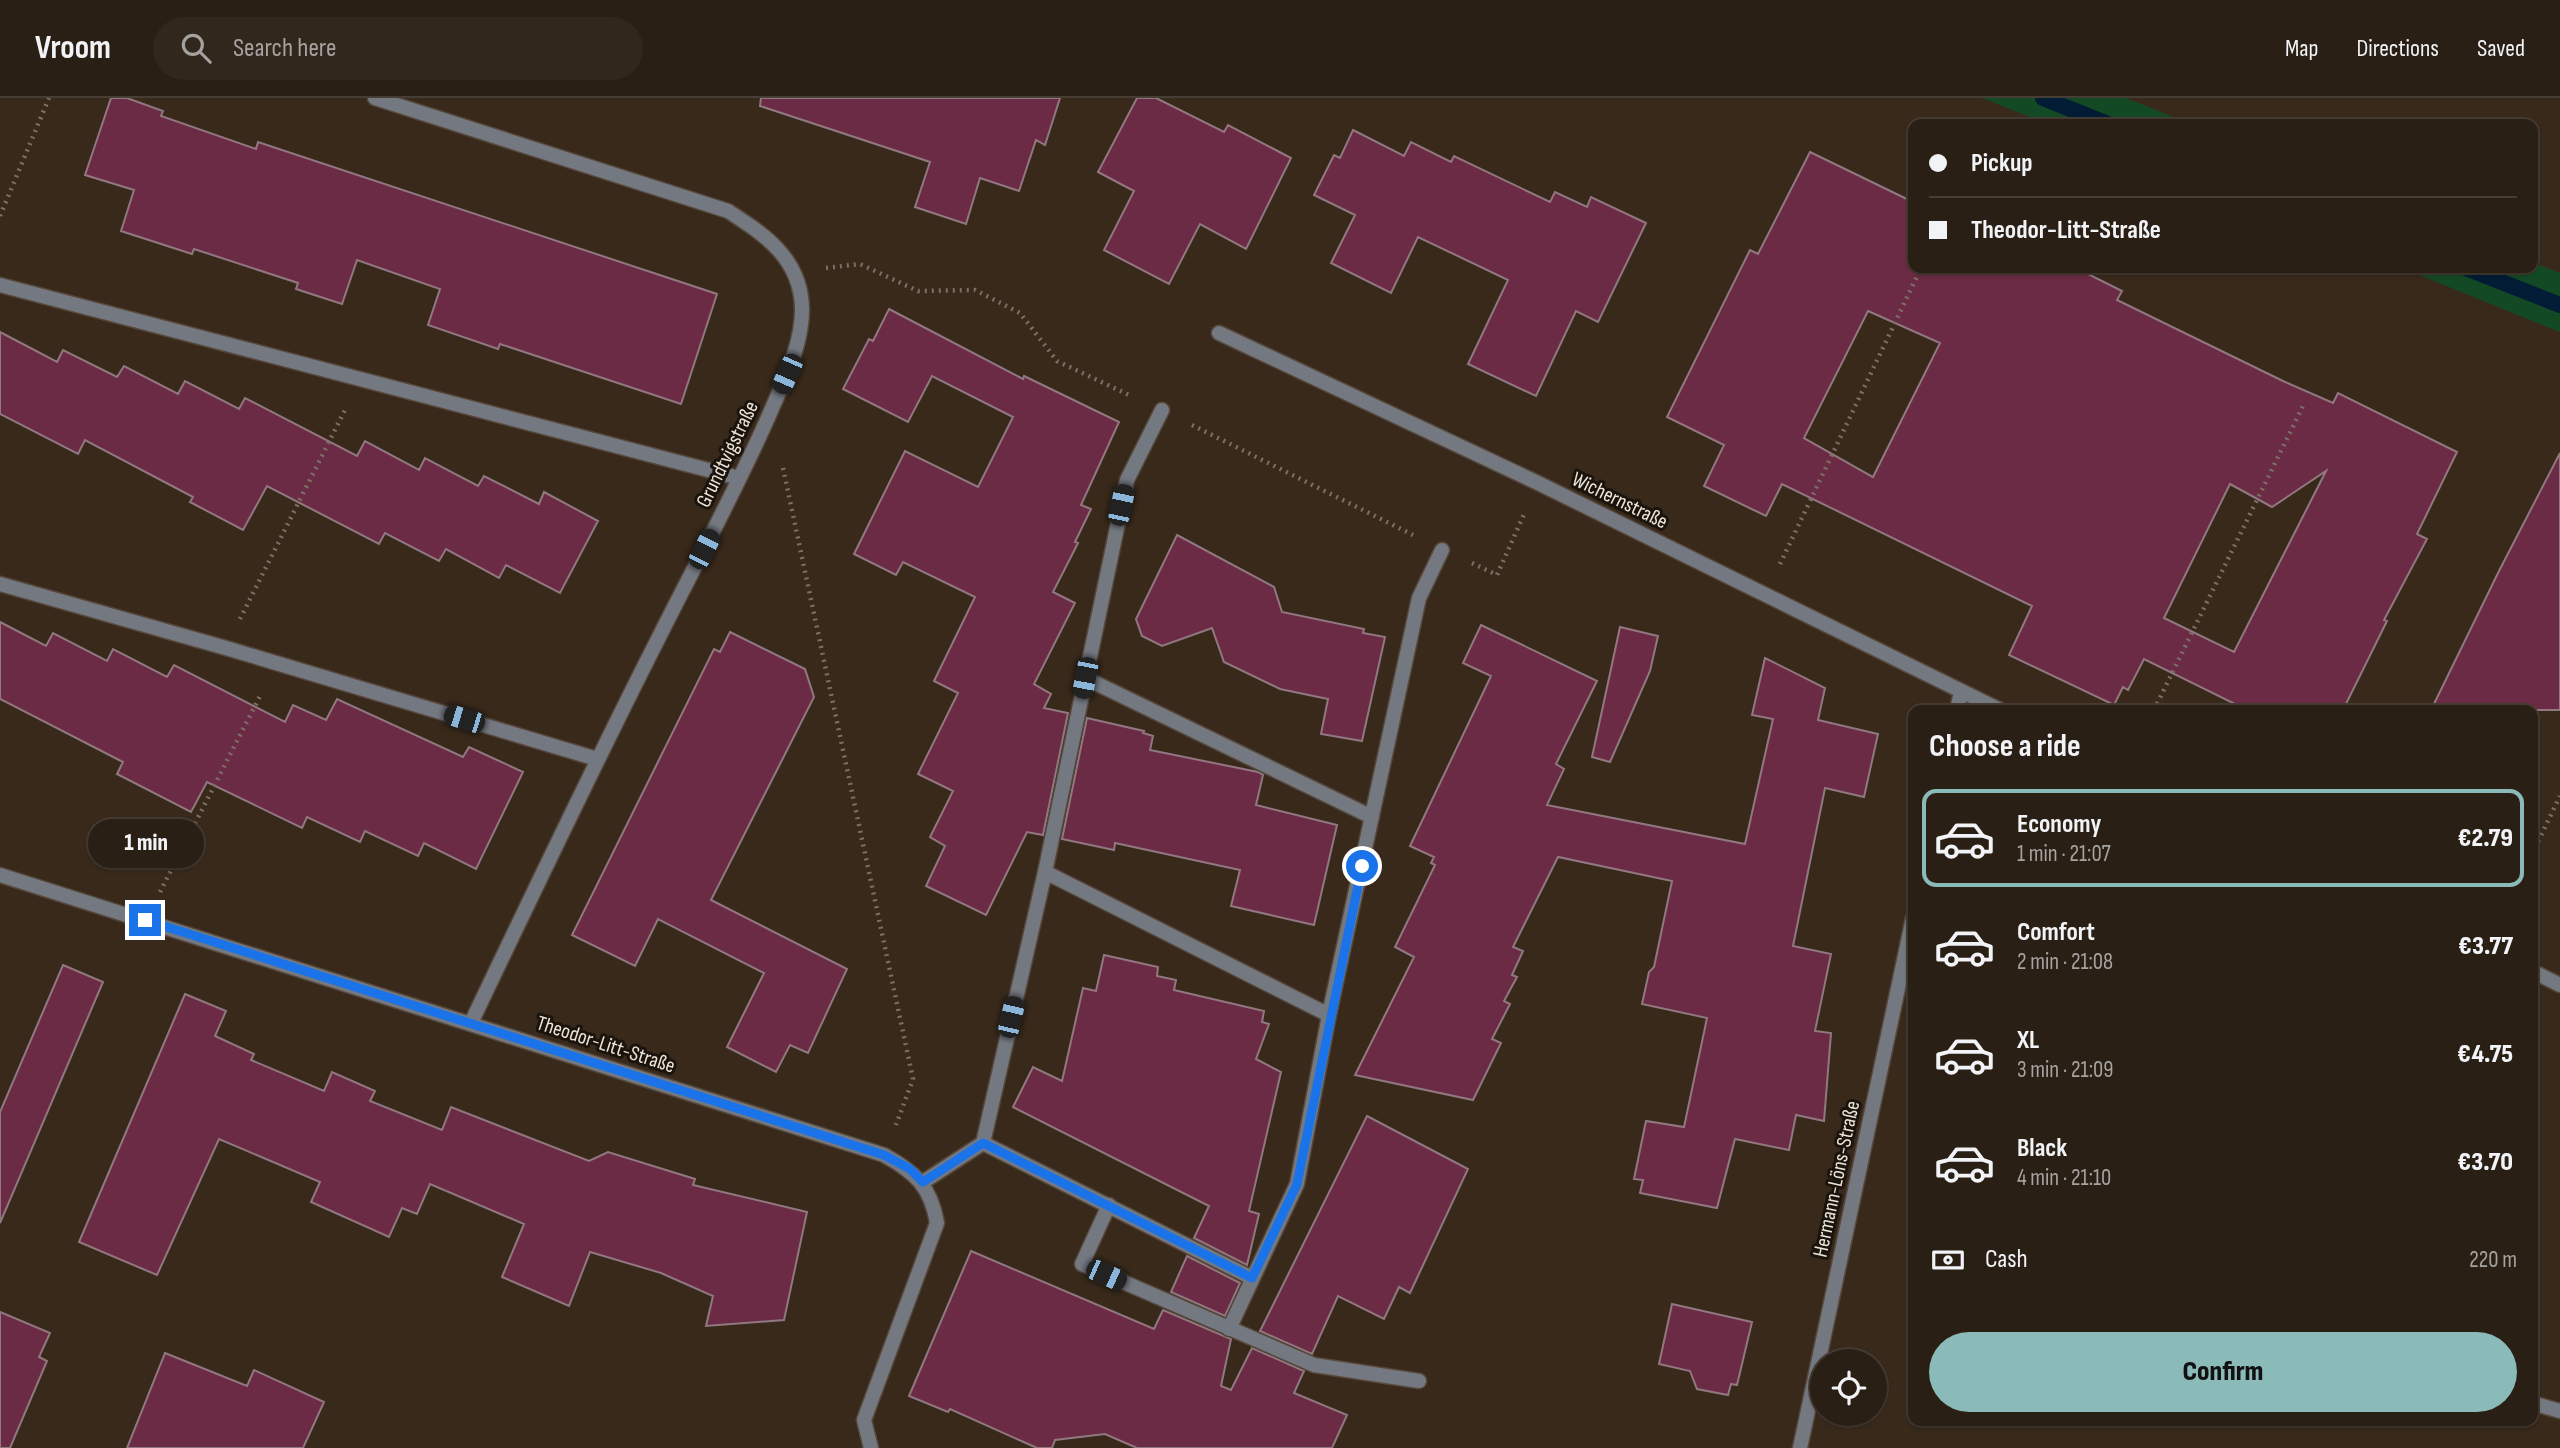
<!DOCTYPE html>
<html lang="en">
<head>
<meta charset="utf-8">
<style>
  :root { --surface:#2a1f14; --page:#32271d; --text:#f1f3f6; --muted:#a5a2a0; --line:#463d34; --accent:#8bbbb9 }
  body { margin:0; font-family:"Sofia Sans Condensed",sans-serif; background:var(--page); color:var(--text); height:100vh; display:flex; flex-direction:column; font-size:26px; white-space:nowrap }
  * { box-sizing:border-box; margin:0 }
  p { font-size:23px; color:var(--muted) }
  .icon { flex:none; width:38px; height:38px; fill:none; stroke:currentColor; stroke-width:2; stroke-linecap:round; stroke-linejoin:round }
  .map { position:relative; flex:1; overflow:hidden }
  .side { position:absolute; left:1908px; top:607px; width:630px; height:721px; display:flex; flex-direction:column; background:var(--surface); border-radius:14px; box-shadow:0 2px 5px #0004,0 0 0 2px var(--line) }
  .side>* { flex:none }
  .hud { position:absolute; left:1908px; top:21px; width:630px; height:154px; border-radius:14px; box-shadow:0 2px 5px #0004,0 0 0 2px var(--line); display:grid; align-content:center; height:154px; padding:0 21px; background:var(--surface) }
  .controls { position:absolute; left:1810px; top:1251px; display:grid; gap:14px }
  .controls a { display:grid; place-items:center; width:77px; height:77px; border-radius:50%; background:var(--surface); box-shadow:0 2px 5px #0004,0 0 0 2px var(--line); font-size:35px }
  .end { position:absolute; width:32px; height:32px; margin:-16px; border:9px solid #1a73e8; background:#fff; box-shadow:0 0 0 4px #fff }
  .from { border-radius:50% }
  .bubble { position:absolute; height:49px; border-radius:24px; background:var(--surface); box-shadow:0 2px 5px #0004,0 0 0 2px var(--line); font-size:23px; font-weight:800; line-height:49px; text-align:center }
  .car { position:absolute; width:21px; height:42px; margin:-21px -10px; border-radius:9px; box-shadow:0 0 5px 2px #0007; background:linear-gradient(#222 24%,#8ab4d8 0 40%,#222 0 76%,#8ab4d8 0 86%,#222 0) }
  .hud b { display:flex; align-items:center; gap:24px; height:66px; font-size:26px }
  .hud b+b { border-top:2px solid var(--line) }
  .hud i { width:18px; height:18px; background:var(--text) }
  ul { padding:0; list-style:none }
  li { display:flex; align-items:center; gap:21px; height:98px; margin:0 14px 10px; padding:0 7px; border:4px solid transparent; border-radius:14px }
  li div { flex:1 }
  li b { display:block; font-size:26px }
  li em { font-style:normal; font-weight:800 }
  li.current { border-color:var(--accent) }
  li>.icon { width:63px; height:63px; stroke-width:1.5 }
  h2 { padding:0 21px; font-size:32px; line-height:84px }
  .pay { display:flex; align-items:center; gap:18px; height:77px; padding:0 21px; font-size:26px }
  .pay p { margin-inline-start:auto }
  .button { display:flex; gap:14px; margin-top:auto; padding:14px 21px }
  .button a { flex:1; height:80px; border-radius:42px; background:var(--accent); color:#111; font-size:28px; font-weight:800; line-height:80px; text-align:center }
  header { display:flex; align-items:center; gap:42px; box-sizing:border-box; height:98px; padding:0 35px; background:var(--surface); border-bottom:2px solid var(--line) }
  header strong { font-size:33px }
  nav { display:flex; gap:38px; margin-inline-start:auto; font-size:24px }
  .search { width:490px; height:63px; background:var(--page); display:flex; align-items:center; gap:18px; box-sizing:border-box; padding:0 24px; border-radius:38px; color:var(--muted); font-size:26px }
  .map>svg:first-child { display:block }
</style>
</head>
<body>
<header>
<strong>Vroom</strong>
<div class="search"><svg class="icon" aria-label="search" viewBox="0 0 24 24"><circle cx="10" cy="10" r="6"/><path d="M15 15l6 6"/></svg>Search here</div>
<nav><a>Map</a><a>Directions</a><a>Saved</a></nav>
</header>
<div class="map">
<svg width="2560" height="1350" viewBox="0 0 2560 1350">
  <rect width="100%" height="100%" fill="#38291b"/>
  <path fill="#144925" d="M1982,0H2126L2191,26H2047Z
    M2532,164L2560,175V234L2402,170H2532Z"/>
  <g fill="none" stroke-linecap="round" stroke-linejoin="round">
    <path stroke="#031c35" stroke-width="16" d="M2043,0L2108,26
      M2466,170L2560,207"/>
  </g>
  <path fill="#6c2b44" stroke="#917880" stroke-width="2" fill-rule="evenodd" d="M111,0H127L163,13L161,18L256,51L258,44L717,196L681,306L500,246L498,251L428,227L440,191L357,162L342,206L296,191L298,185L194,151L192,156L121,133L134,92L85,77Z
    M761,0H1060L1045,47L1036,42L1019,93L980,80L966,126L915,109L930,64L760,8Z
    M1137,0H1156L1224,34L1228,27L1291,60L1246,151L1200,126L1169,186L1104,152L1134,93L1098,74Z
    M1353,32L1404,58L1411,44L1451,64L1454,58L1550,104L1555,94L1587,109L1591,99L1646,125L1598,224L1576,213L1536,298L1468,266L1508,182L1418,139L1391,195L1331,165L1355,117L1314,97L1334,57L1340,60Z
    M1810,54L1913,104V170H2076L2122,193L2117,202L2283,283L2333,305L2338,295L2457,354L2417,436L2427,441L2384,522L2387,523L2343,612H2247L2144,561L2128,592L2123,589L2114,607L2009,557L2032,508L1782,386L1766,418L1704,388L1724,347L1667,319L1750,152L1758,156ZM1868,213L1940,245L1873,379L1804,340ZM2326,373L2234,554L2164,520L2230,386L2272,409Z
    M889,211L1023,281L1024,278L1119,324L1081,407L1091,411L1075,444L1078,445L1053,494L1075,505L1034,586L1051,596L1044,610L1068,615L1043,737L1027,734L986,817L926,788L945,748L930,739L953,693L918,676L958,595L934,583L975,499L903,464L896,477L854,456L905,353L978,389L1013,319L932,278L908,324L843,291L869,241L873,243Z
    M0,234L57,264L63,252L117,279L124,268L178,296L185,283L239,311L245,300L357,358L365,343L419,372L425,360L478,388L484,378L539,406L544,394L598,423L560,495L506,467L499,480L446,451L439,463L385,435L379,446L267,388L243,432L190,404L193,399L85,342L78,356L0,316Z
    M2560,355V612H2431L2499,473Z
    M1177,437L1274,489L1282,514L1364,531L1363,535L1385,539L1362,643L1321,636L1328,601L1280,591L1224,564L1212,530L1162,548L1142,538L1136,521Z
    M0,524L46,548L53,535L107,563L113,551L167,579L174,567L285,624L293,607L326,622L337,601L463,659L469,649L523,674L476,771L424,745L418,758L365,733L360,744L307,719L302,730L207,684L191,714L117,676L123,664L0,601Z
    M1481,527L1597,583L1556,666L1564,671L1547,707L1745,746L1773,621L1752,617L1765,560L1825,590L1818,622L1878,636L1864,699L1825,690L1793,848L1831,856L1815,933L1831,935L1824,1023L1796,1017L1789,1052L1735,1041L1717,1110L1640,1095L1643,1082L1634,1081L1646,1023L1684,1029L1707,920L1642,906L1649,874L1654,869L1672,783L1558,759L1513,849L1523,853L1512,877L1517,879L1504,903L1510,906L1492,941L1501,945L1473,1002L1355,977L1414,859L1395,849L1435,767L1431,765L1434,759L1410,748L1491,578L1463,565Z
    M1620,529L1658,538L1650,573L1610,664L1592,659Z
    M730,534L805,571L814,599L711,802L847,871L808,955L790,947L776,974L727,949L764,875L658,821L635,868L572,837L714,551L720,554Z
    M1087,620L1144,633L1143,635L1153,638L1150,652L1258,674L1263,677L1256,707L1337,727L1314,827L1231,808L1240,772L1115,745L1114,752L1062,741Z
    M1104,857L1158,869L1157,878L1176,882L1174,892L1264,913L1262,924L1269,926L1256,961L1281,974L1249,1113L1259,1116L1247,1167L1194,1140L1209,1108L1013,1009L1033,969L1062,983L1083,890L1096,893Z
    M63,867L103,884L0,1125V1014Z
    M185,896L226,913L215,938L254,956L251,962L324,993L332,974L375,993L370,1003L442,1032L451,1009L589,1063L608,1054L695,1081L693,1087L807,1114L784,1222L706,1228L713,1198L661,1175L590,1154L569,1208L502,1179L524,1126L430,1086L417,1116L402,1110L389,1139L311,1104L320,1084L219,1041L157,1177L79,1144Z
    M1367,1018L1468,1071L1410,1195L1399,1189L1384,1221L1338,1198L1312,1256L1260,1233Z
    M971,1153L1154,1231L1163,1212L1231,1241L1221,1288L1231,1292L1252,1250L1304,1273L1294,1295L1347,1317L1332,1350H1137L1105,1336L1055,1342L1052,1350H1037L950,1311L948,1314L909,1298Z
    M1187,1158L1240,1185L1225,1218L1171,1194Z
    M1672,1206L1752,1224L1737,1287L1731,1286L1728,1297L1697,1291L1690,1273L1659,1266Z
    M0,1214L50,1235L39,1259L47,1263L10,1350H0Z
    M165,1255L247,1288L254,1272L324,1304L303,1350H127Z"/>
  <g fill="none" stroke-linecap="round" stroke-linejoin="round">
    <g stroke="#55473a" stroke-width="17">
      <path id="service" d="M0,187L739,380
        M0,486L226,550L597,661
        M1085,580L1372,719
        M1045,774L1329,917
        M983,1045L1252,1180
        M923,1084L983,1045L1045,774L1127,382L1162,312
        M1109,1107L1082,1166L1314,1267L1419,1283
        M1229,1231L1297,1086L1329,917L1419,500L1442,452"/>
    </g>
    <g stroke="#55473a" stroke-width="17">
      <path id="minor" d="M375,0L728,113C765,137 800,160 802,209C803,246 784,282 770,315C736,393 695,467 657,543C593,669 532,797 471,925
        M1219,235L1538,385L2000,612
        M1957,612L1961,594
        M0,777L884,1057C915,1074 931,1089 937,1125L864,1322L871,1350
        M2532,873L2560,887
        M2532,1305L2560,1313
        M1800,1350L1913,820"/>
    </g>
    <path stroke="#7c6f63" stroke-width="4.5" stroke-dasharray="2 5" stroke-linecap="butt" d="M0,118L49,0
      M826,170L860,166L918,193L975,192L1020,215L1057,263L1131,298
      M1192,327L1413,437
      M783,370L913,981L896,1027
      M1472,465L1497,477L1525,414
      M1780,466L1921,170
      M240,521L346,310
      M2154,612L2304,306
      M2532,756L2560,698
      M160,794L261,596"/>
    <use href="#service" stroke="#747881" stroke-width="14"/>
    <use href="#minor" stroke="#747881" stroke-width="14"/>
  </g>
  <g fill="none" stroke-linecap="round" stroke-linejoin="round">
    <path stroke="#1a73e8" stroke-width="9" d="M145,822L884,1057L910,1071L923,1084L983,1045L1252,1180L1297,1086L1362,768"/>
  </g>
  <g text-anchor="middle" stroke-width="6" stroke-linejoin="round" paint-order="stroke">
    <g font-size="21" fill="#ede4da" stroke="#1a140d">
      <text transform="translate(727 356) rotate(-64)" y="7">Grundtvigstraße</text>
      <text transform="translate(1620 402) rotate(26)" y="7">Wichernstraße</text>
      <text transform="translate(606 946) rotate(18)" y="7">Theodor-Litt-Straße</text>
      <text transform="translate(1836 1081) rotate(-78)" y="7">Hermann-Löns-Straße</text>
    </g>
  </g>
</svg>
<div class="controls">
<a><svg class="icon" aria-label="locate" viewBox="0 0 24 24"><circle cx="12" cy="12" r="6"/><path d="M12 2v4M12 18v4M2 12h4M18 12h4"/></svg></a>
</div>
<i class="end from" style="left:1362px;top:768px"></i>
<i class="end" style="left:145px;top:822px"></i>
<div class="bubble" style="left:88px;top:721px;width:116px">1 min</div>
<i class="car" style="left:787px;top:276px;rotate:204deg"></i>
<i class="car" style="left:1121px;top:407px;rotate:12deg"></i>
<i class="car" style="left:704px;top:451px;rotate:27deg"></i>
<i class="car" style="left:1085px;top:580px;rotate:191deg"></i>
<i class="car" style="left:464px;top:621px;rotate:287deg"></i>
<i class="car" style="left:1011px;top:919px;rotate:13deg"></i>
<i class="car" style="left:1106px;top:1177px;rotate:114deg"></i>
<div class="hud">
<b><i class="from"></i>Pickup</b>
<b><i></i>Theodor-Litt-Straße</b>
</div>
<section class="side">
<h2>Choose a ride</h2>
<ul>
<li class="current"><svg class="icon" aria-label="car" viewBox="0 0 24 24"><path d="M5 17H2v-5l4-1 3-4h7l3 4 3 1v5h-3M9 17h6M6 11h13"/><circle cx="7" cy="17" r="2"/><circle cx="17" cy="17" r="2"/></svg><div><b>Economy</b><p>1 min · 21:07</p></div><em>€2.79</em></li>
<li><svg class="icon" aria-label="car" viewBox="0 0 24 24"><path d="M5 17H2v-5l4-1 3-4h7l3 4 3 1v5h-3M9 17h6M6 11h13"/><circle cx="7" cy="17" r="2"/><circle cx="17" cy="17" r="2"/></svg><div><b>Comfort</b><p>2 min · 21:08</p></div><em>€3.77</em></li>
<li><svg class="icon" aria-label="car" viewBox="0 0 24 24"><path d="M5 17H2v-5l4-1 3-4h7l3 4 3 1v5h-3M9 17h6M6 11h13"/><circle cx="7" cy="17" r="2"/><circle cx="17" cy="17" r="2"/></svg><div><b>XL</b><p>3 min · 21:09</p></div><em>€4.75</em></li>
<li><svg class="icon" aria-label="car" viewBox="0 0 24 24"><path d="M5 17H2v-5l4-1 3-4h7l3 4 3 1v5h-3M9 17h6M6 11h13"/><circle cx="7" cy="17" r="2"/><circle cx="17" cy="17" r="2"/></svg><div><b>Black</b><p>4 min · 21:10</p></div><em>€3.70</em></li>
</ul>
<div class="pay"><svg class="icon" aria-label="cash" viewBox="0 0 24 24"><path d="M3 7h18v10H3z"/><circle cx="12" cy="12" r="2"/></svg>Cash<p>220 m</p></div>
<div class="button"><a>Confirm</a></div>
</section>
</div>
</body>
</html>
